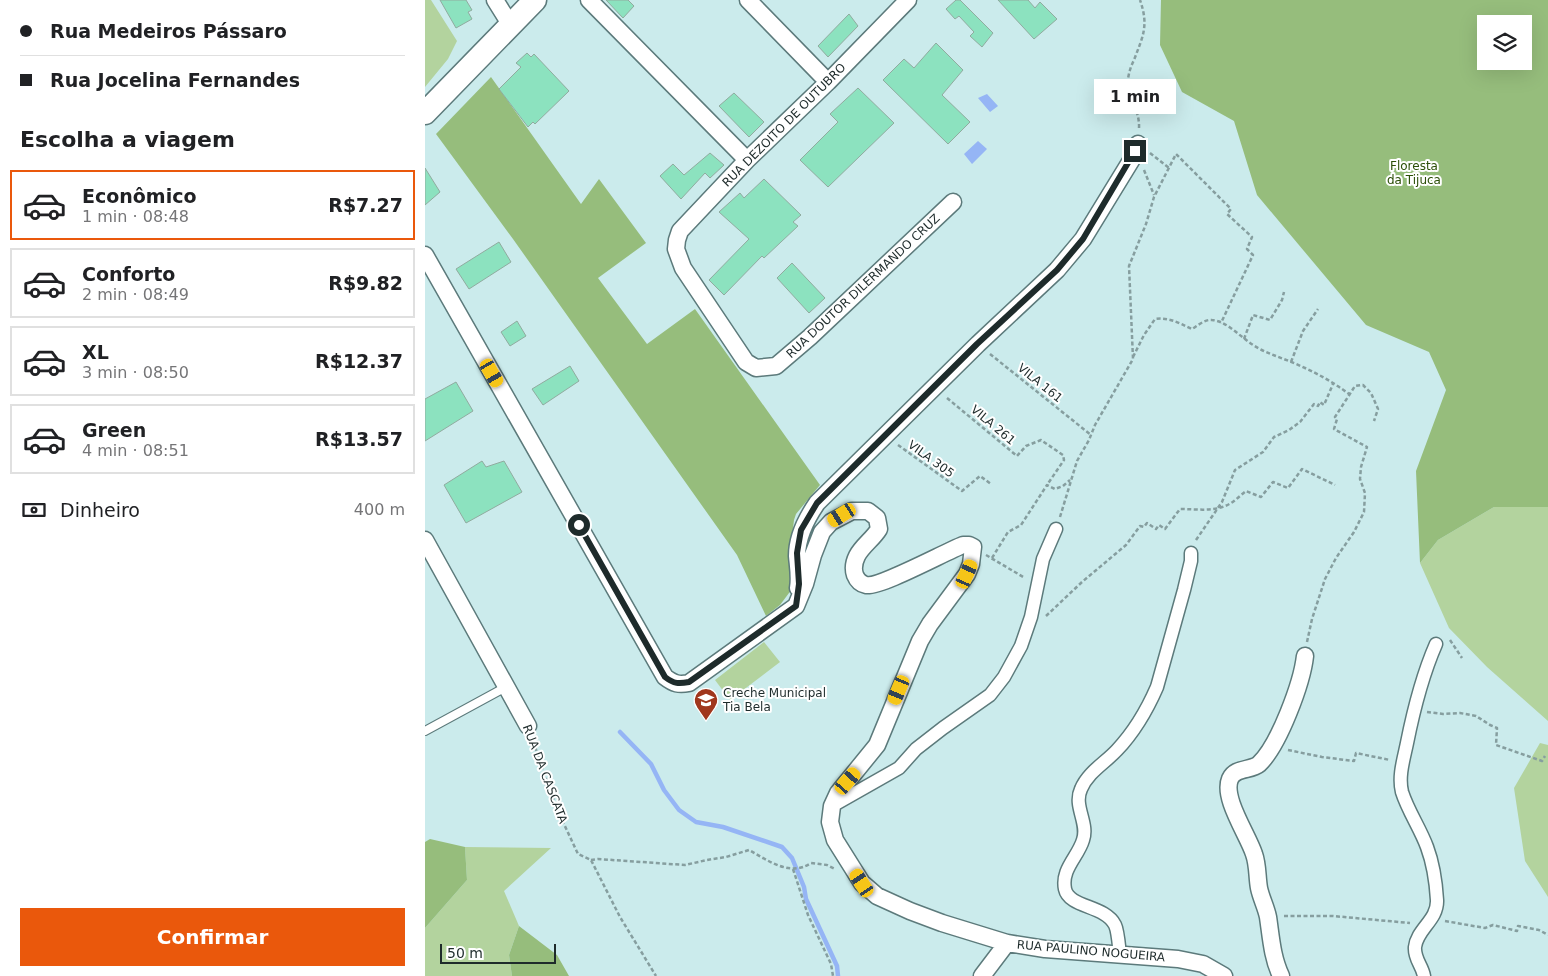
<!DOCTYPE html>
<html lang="pt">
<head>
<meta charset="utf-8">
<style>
  :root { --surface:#fff; --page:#f6f6f6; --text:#202124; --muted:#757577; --line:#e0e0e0; --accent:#ea580c }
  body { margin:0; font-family:"DejaVu Sans",sans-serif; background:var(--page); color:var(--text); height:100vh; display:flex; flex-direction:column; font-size:19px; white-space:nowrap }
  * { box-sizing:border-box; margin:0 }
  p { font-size:16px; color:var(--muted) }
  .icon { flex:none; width:28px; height:28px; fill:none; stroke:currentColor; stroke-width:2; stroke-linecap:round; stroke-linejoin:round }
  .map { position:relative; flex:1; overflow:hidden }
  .sheet { display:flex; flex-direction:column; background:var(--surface); width:425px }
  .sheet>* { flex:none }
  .guide { display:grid; align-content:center; height:110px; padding:0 20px; background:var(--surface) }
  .tools { position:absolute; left:1052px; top:15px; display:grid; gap:10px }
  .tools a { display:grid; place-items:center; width:55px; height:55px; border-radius:0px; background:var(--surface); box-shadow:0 5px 20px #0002; font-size:25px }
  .scale { position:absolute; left:15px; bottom:12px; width:116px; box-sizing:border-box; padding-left:5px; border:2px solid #1e2b2b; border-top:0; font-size:14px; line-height:18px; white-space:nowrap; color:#1e2b2b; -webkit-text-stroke:4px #fff; paint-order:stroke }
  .end { position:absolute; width:22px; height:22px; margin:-11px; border:6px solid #1e2b2b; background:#fff; box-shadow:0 0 0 2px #fff }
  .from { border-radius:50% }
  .bubble { position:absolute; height:35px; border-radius:0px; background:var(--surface); box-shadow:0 5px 20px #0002; font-size:16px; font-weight:700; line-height:35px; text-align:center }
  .car { position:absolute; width:15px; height:30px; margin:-15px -8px; border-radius:6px; box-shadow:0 0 4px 1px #0007; background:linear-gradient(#f5c518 24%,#345 0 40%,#f5c518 0 76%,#345 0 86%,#f5c518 0) }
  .guide b { display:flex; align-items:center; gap:18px; height:48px; font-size:19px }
  .guide b+b { border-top:1px solid var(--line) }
  .guide i { width:12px; height:12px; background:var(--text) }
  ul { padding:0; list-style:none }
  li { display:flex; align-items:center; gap:15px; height:70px; margin:0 10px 8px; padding:0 10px; border:2px solid var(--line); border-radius:0px }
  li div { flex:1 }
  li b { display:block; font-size:19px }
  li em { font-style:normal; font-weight:700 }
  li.on { border-color:var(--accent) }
  li>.icon { width:45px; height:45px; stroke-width:1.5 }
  h2 { padding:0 20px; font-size:22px; line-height:60px }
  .pay { display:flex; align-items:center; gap:12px; height:55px; padding:0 20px; font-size:19px }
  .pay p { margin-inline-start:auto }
  .button { display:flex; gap:10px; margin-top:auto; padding:10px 20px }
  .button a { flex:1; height:58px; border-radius:0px; background:var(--accent); color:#fff; font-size:20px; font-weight:700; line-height:58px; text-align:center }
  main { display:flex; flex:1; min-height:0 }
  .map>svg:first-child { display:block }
</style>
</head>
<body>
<main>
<section class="sheet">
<div class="guide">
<b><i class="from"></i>Rua Medeiros Pássaro</b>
<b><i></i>Rua Jocelina Fernandes</b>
</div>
<h2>Escolha a viagem</h2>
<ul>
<li class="on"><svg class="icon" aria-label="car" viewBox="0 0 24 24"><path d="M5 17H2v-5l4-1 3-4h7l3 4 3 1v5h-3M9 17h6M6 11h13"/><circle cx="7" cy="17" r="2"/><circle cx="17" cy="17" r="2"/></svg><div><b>Econômico</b><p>1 min · 08:48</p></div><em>R$7.27</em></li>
<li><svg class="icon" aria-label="car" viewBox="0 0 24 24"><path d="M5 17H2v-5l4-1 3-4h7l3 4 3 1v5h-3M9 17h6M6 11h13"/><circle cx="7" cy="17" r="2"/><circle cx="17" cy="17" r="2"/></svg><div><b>Conforto</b><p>2 min · 08:49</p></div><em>R$9.82</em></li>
<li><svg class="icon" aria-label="car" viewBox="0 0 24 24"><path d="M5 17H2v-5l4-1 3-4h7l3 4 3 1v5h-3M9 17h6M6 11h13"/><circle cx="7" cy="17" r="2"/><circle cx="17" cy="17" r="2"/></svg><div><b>XL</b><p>3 min · 08:50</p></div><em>R$12.37</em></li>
<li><svg class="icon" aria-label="car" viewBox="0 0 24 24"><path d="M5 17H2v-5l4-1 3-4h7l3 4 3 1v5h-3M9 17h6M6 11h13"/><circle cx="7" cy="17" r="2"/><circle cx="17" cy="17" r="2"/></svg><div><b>Green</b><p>4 min · 08:51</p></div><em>R$13.57</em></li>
</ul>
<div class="pay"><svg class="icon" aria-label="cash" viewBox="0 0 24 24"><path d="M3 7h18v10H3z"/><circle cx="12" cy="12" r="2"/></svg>Dinheiro<p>400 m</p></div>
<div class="button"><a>Confirmar</a></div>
</section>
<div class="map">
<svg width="1123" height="976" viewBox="0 0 1123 976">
  <rect width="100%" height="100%" fill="#cbebec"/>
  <path fill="#b3d39e" d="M0,0H6L32,41L23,59L0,87Z
    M1069,507H1123V721L1062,667L1024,628L995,563L1013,540Z
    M339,642L355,662L305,700L290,680Z
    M1115,743L1123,745V897L1100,861L1089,788Z
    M40,847L126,848L79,891L94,926L84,955L87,976H0V928L42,880Z"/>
  <path fill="#96bd7c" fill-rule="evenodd" d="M736,0H1123V507H1069L1013,540L995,563L991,471L1021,390L1004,352L941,325L832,195L809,121L757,92L735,45ZM1061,24H1099V61H1061Z
    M66,77L156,204L174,179L221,243L173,278L222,344L270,309L395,485L371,514L369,520L365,554L367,589L355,605L341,616L312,555L88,239L11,134Z
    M5,839L40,847L42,880L0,928V842Z
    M94,926L132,955L144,976H87L84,955Z"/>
  <path fill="#95b5f5" d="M562,94L573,106L565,112L553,98Z
    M553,141L562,149L547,164L539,154Z"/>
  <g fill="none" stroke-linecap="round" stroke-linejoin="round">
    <path stroke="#95b5f5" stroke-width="4.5" d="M195,732L226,764L239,790L254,810L271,822L298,827L357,847L367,858L379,887L381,899L412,966L413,976"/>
  </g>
  <path fill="#8ce2bf" stroke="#90ab9f" d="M15,0H41L47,10L43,12L47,19L31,28Z
    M181,0H203L209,6L198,18Z
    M531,0H535L568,33L557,47L545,36L549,32L534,16L530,19L521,9Z
    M573,0H603L610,8L615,2L632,19L609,39Z
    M424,14L433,26L403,57L393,46Z
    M511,43L538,70L517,95L545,122L523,144L458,80L479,59L489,68Z
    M102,53L106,57L109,54L144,91L110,124L108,122L103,127L74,89L96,67L91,63Z
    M433,88L469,123L403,187L375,160L413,122L405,114Z
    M309,93L339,122L324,137L294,106Z
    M285,153L299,165L285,178L280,173L256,199L235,176L248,164L259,175Z
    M0,168L15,192L0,205Z
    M339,179L376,215L368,222L373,226L339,258L337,256L299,295L284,280L324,239L294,212L315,193L319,198Z
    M74,242L86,262L44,289L31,269Z
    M367,263L400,298L384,313L352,278Z
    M92,321L101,336L85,346L76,332Z
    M145,366L154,381L118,405L107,389Z
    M31,382L48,411L0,441V399Z
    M57,461L61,467L79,461L97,492L41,523L19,485Z"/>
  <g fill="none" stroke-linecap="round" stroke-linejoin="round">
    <g stroke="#5c7a7b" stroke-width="10">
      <path id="service" d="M0,731L81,687"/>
    </g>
    <g stroke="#5c7a7b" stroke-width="15">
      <path id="pedestrian" d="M407,806L474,768L491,749L518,728L565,695L579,677L596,646L606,617L618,559L631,529
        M695,955C694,947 693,931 690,925C680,905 644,908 640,889C636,869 653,857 658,840C664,823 648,806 656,789C663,772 680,763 692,750C710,731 722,710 732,687L759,590L766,561V553
        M999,976C997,965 989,959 990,947C992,929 1013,920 1012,900C1011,883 1008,863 1002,847C995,828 983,811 977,792C973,776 979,758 982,743C989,708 997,676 1011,644"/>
    </g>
    <g stroke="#5c7a7b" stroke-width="19">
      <path id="minor" d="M70,0L85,24
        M164,0L322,160
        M323,0L403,82
        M483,0L403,82L322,160L255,231L252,240L251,249L258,268L321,362L331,368L351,366L385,337L528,202
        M0,255L240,677C249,684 254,685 264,683L371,606L380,584L388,555L397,532L406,522L427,511H443L452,518L454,529C448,539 437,546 432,556C429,562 428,569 430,575C432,580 436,584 441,585C454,588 520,552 538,545H544L548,547L546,564L542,574L505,624L495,641L452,745L413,793L407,806L405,822L410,840L437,883L452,896L485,911L517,923L582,943L620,949L753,959L778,964L799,976
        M0,540L103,726
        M373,588C375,578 373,567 372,556C372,536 381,519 392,503L553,344L632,270L658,239L707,159L713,144
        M557,976L582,943
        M856,976C847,957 846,937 843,917C841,907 836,898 834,888C832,877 833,865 829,854C823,835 797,798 805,779C810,767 826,771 834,764C854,745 877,683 880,656"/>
    </g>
    <g stroke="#5c7a7b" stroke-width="25">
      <path id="secondary" d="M0,113L110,0"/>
    </g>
    <path stroke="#869e9f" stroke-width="2.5" stroke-dasharray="4 2.5" stroke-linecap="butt" d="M714,128C715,111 703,96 703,79C704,72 706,66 709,60C718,36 724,26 715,0
      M725,153L744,168
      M719,170L729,195
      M819,339L828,315L845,320L857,300L859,292
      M565,354L666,435
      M708,357L719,335L730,319C744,317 754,323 767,329C772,326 780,319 787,320C800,321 810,332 820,339C835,352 853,356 871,364C890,372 908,382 924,394
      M866,362L878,331L893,309
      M522,398L592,456L601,446L616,440L638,455L639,460L622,485
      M473,445L537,491L555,476L566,484
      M635,517L652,461L664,440L670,425L708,359L704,266L721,224L729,197L751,154L806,209L802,214L827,237L822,249L828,255L796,323
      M771,540L797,502L810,470L838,452L849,437L864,430L875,422L889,404L893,406L895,402L899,405L908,384
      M561,555L600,578
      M567,558L583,532L596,525L622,485L630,489L638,486L645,480
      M621,616L657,582L701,545L715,526L719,527L722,523L731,529L734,525L740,529L755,509C774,509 793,513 809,501C813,498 817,494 821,491L836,497L848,482L863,488L877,469L910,485
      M1025,640L1037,658
      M882,642L887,619L900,579L911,558L929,532L939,512L940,493L935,479L936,467L942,447L909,429L912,419L910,417L930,386L938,385L946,393L953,409L949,421
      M1002,712L1018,714L1035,713L1051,716L1065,725L1072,728L1071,745L1117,761L1120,756
      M108,741L131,807L153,854L166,860L195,917L231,976
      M863,750L897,757L929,761L931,753L965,760
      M166,860L173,859L260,865L282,860L301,857L324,850C344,861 365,877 386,863L402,865L410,869
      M368,869L383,915L406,964L408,976
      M859,916H908L985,923
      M1020,921L1060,928L1068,925L1092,931L1093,926L1114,930L1123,935"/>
    <use href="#service" stroke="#fff" stroke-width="8"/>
    <use href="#pedestrian" stroke="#fff" stroke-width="12"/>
    <use href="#minor" stroke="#fff" stroke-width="16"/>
    <use href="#secondary" stroke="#fff" stroke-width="22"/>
  </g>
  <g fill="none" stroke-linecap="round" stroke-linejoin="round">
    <path stroke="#1e2b2b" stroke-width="6" d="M154,525L240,677C249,684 254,684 264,682L371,606L374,584L372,553L376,530L392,503L552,344L632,270L658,239L710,151"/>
  </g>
  <defs>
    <g id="school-pin" transform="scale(1.25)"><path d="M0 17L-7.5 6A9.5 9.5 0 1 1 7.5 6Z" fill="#a0371d" stroke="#fff"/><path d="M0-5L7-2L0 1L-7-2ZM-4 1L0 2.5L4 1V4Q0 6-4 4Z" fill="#fff"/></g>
  </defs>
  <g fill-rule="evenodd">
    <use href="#school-pin" x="281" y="700"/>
  </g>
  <g text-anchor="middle" stroke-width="4" stroke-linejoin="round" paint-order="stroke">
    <g font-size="12" fill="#1e2b2b" stroke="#fff">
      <text transform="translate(359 125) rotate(-45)" y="4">RUA DEZOITO DE OUTUBRO</text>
      <text transform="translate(438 286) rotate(-43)" y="4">RUA DOUTOR DILERMANDO CRUZ</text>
      <text transform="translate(615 383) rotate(39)" y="4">VILA 161</text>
      <text transform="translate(568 425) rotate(40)" y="4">VILA 261</text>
      <text transform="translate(506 459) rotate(36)" y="4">VILA 305</text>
      <text transform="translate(120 774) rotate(69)" y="4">RUA DA CASCATA</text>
      <text transform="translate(666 951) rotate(5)" y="4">RUA PAULINO NOGUEIRA</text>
    </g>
    <g font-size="12" fill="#2c4f08" stroke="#fff">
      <text x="989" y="170">Floresta<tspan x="989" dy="14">da Tijuca</tspan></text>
    </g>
    <g font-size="12" fill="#1e2b2b" stroke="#fff" text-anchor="start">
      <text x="298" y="697">Creche Municipal<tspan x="298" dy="14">Tia Bela</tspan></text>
    </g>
  </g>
</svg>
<div class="tools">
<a><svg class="icon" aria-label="layers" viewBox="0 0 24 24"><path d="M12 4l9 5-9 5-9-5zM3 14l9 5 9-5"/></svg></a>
</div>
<div class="scale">50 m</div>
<i class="end from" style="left:154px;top:525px"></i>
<i class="end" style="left:710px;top:151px"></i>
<div class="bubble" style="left:669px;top:79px;width:82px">1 min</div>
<i class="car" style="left:67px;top:373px;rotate:150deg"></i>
<i class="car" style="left:417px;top:515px;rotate:238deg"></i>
<i class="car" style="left:542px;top:574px;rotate:24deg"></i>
<i class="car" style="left:474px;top:690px;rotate:203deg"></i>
<i class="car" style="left:423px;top:781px;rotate:41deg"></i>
<i class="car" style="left:437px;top:883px;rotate:327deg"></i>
</div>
</main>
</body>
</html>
